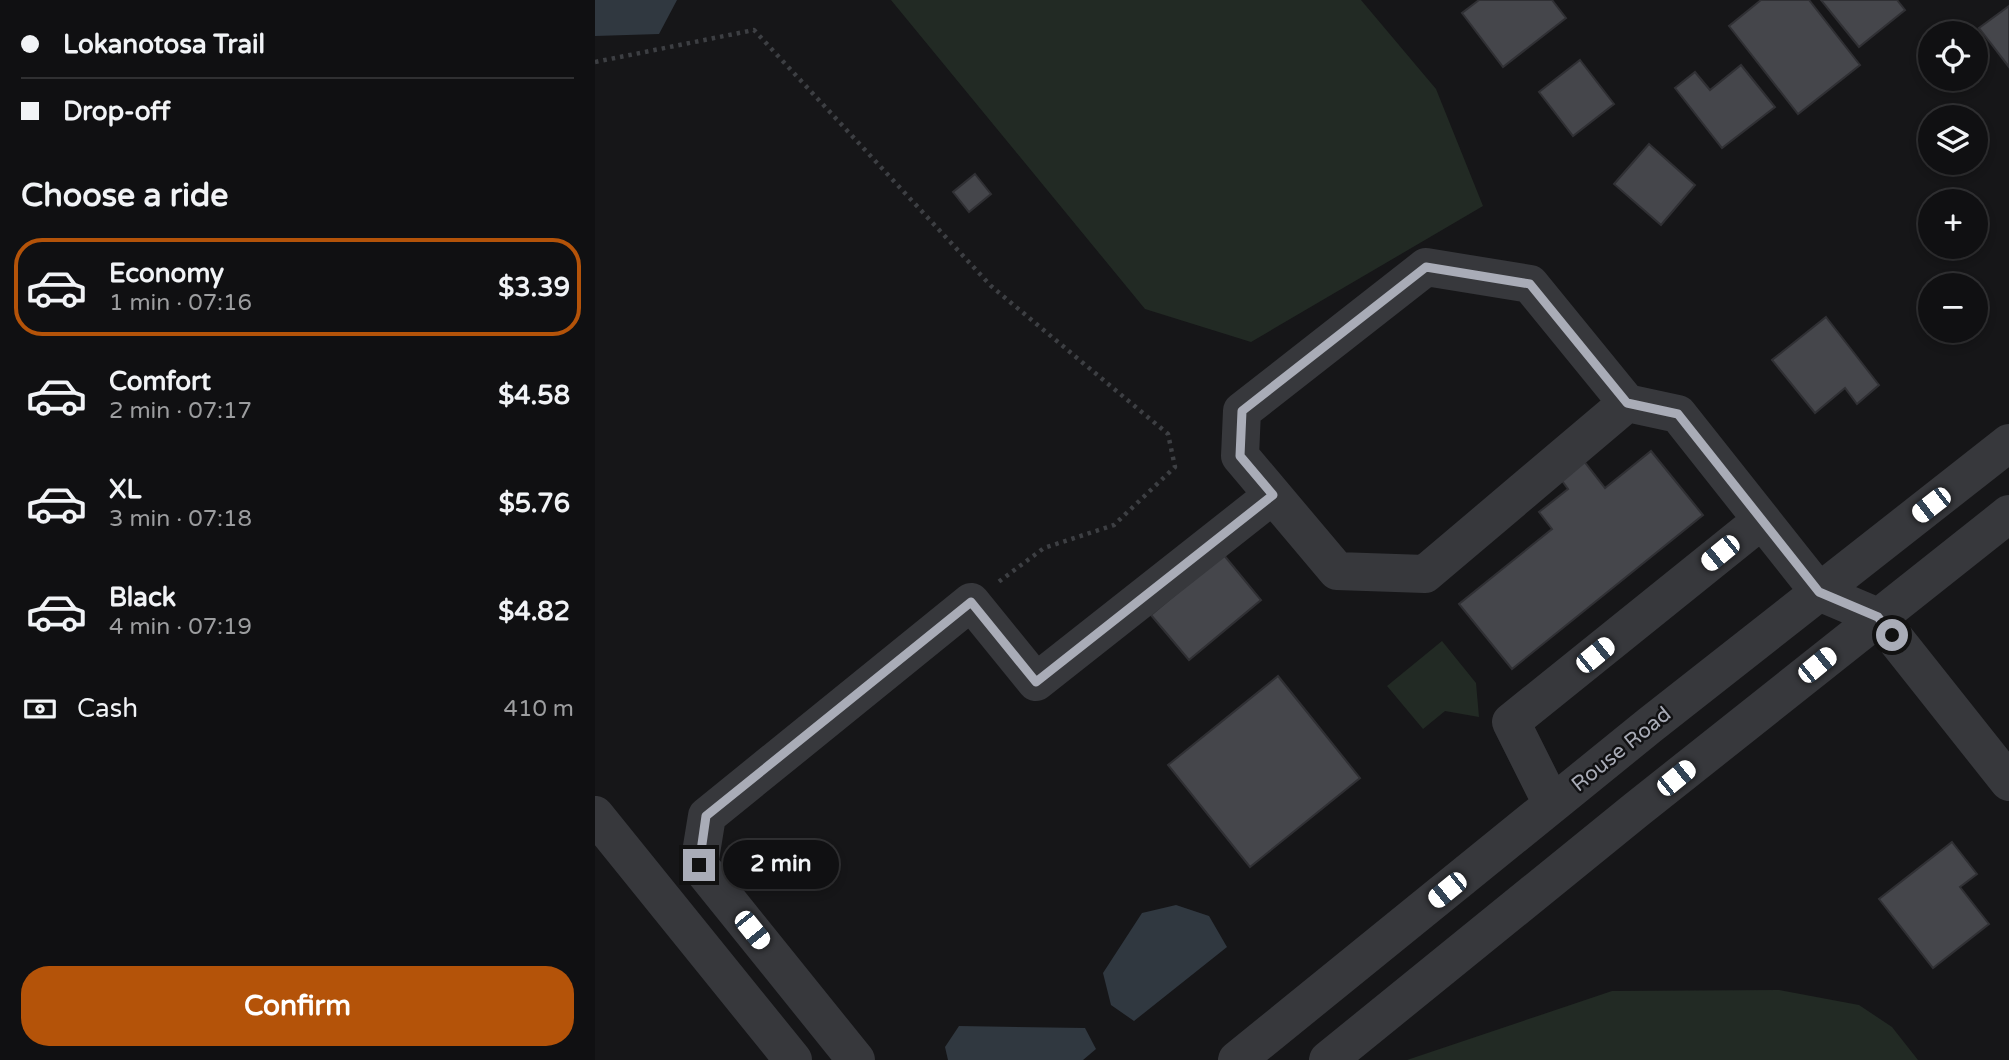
<!DOCTYPE html>
<html lang="en">
<head>
<meta charset="utf-8">
<style>
  :root { --surface:#101012; --page:#1e1e20; --text:#f1f3f6; --muted:#9c9d9f; --line:#303032; --accent:#b45309 }
  body { margin:0; font-family:"Varela Round",sans-serif; background:var(--page); color:var(--text); height:100vh; display:flex; flex-direction:column; font-size:26px; white-space:nowrap }
  * { box-sizing:border-box; margin:0 }
  p { font-size:23px; color:var(--muted) }
  .icon { flex:none; width:38px; height:38px; fill:none; stroke:currentColor; stroke-width:2; stroke-linecap:round; stroke-linejoin:round }
  .map { position:relative; flex:1; overflow:hidden }
  .side { display:flex; flex-direction:column; background:var(--surface); width:595px }
  .side>* { flex:none }
  .guide { display:grid; align-content:center; height:154px; padding:0 21px; background:var(--surface) }
  .fabs { position:absolute; left:1323px; top:21px; display:grid; gap:14px }
  .fabs a { display:grid; place-items:center; width:70px; height:70px; border-radius:50%; background:var(--surface); box-shadow:0 4px 10px #0003,0 0 0 2px var(--line); font-size:35px }
  .end { position:absolute; width:32px; height:32px; margin:-16px; border:9px solid #a9acb7; background:#111; box-shadow:0 0 0 4px #111 }
  .from { border-radius:50% }
  .bubble { position:absolute; height:49px; border-radius:24px; background:var(--surface); box-shadow:0 4px 10px #0003,0 0 0 2px var(--line); font-size:23px; font-weight:700; line-height:49px; text-align:center }
  .car { position:absolute; width:21px; height:42px; margin:-21px -10px; border-radius:9px; box-shadow:0 0 5px 2px #0007; background:linear-gradient(#fff 24%,#345 0 40%,#fff 0 76%,#345 0 86%,#fff 0) }
  .guide b { display:flex; align-items:center; gap:24px; height:66px; font-size:26px }
  .guide b+b { border-top:2px solid var(--line) }
  .guide i { width:18px; height:18px; background:var(--text) }
  ul { padding:0; list-style:none }
  li { display:flex; align-items:center; gap:21px; height:98px; margin:0 14px 10px; padding:0 7px; border:4px solid transparent; border-radius:28px }
  li div { flex:1 }
  li b { display:block; font-size:26px }
  li em { font-style:normal; font-weight:700 }
  li.selected { border-color:var(--accent) }
  li>.icon { width:63px; height:63px; stroke-width:1.5 }
  h2 { padding:0 21px; font-size:32px; line-height:84px }
  .pay { display:flex; align-items:center; gap:18px; height:77px; padding:0 21px; font-size:26px }
  .pay p { margin-inline-start:auto }
  .cta { display:flex; gap:14px; margin-top:auto; padding:14px 21px }
  .cta a { flex:1; height:80px; border-radius:28px; background:var(--accent); color:#fff; font-size:28px; font-weight:700; line-height:80px; text-align:center }
  main { display:flex; flex:1; min-height:0 }
  .map>svg:first-child { display:block }
</style>
</head>
<body>
<main>
<section class="side">
<div class="guide">
<b><i class="from"></i>Lokanotosa Trail</b>
<b><i></i>Drop-off</b>
</div>
<h2>Choose a ride</h2>
<ul>
<li class="selected"><svg class="icon" aria-label="car" viewBox="0 0 24 24"><path d="M5 17H2v-5l4-1 3-4h7l3 4 3 1v5h-3M9 17h6M6 11h13"/><circle cx="7" cy="17" r="2"/><circle cx="17" cy="17" r="2"/></svg><div><b>Economy</b><p>1 min · 07:16</p></div><em>$3.39</em></li>
<li><svg class="icon" aria-label="car" viewBox="0 0 24 24"><path d="M5 17H2v-5l4-1 3-4h7l3 4 3 1v5h-3M9 17h6M6 11h13"/><circle cx="7" cy="17" r="2"/><circle cx="17" cy="17" r="2"/></svg><div><b>Comfort</b><p>2 min · 07:17</p></div><em>$4.58</em></li>
<li><svg class="icon" aria-label="car" viewBox="0 0 24 24"><path d="M5 17H2v-5l4-1 3-4h7l3 4 3 1v5h-3M9 17h6M6 11h13"/><circle cx="7" cy="17" r="2"/><circle cx="17" cy="17" r="2"/></svg><div><b>XL</b><p>3 min · 07:18</p></div><em>$5.76</em></li>
<li><svg class="icon" aria-label="car" viewBox="0 0 24 24"><path d="M5 17H2v-5l4-1 3-4h7l3 4 3 1v5h-3M9 17h6M6 11h13"/><circle cx="7" cy="17" r="2"/><circle cx="17" cy="17" r="2"/></svg><div><b>Black</b><p>4 min · 07:19</p></div><em>$4.82</em></li>
</ul>
<div class="pay"><svg class="icon" aria-label="cash" viewBox="0 0 24 24"><path d="M3 7h18v10H3z"/><circle cx="12" cy="12" r="2"/></svg>Cash<p>410 m</p></div>
<div class="cta"><a>Confirm</a></div>
</section>
<div class="map">
<svg width="1414" height="1060" viewBox="0 0 1414 1060">
  <rect width="100%" height="100%" fill="#161618"/>
  <path fill="#222a24" d="M296,0H766L841,89L888,206L656,342L550,309Z
    M847,641L881,683L884,717L850,711L828,729L792,686Z
    M1184,990L1264,1005L1297,1027L1323,1060H812L1017,991Z"/>
  <path fill="#303840" d="M0,0H82L64,34L0,36Z
    M581,905L614,916L632,947L539,1021L516,1005L508,973L547,913Z
    M364,1026L490,1028L501,1049L488,1060H353L350,1047Z"/>
  <path fill="#45464b" stroke="#303034" stroke-width="2" d="M884,0H957L971,18L908,67L867,13Z
    M1166,0H1214L1265,65L1203,114L1134,26Z
    M1226,0H1302L1310,10L1264,47Z
    M1414,6V67L1384,28Z
    M985,60L1019,104L978,136L944,92Z
    M1146,65L1180,107L1127,148L1080,88L1100,72L1115,90Z
    M1054,144L1100,185L1066,225L1019,184Z
    M380,174L396,194L374,212L358,192Z
    M1231,317L1284,385L1262,404L1250,388L1220,413L1177,360Z
    M1056,451L1108,515L917,669L864,604L957,529L944,512L973,489L965,478L988,460L1010,488Z
    M1056,451L1108,515L917,669L864,604L957,529L944,512L973,489L965,478L988,460L1010,488Z
    M628,554L666,600L594,660L556,615Z
    M683,676L765,778L655,867L573,765Z
    M683,676L765,778L655,867L573,765Z
    M1357,842L1382,874L1365,887L1394,924L1338,968L1284,899Z"/>
  <g fill="none" stroke-linecap="round" stroke-linejoin="round">
    <path stroke="#3d3f43" stroke-width="4.5" stroke-dasharray="3.5 5" stroke-linecap="butt" d="M0,62L159,30L396,286L573,434L580,467L519,525L449,548L402,583"/>
    <path stroke="#37383c" stroke-width="38" d="M1032,403L830,574L742,571L645,456L647,411L831,267L935,284L1032,403L1083,414L1224,592L1283,617L1414,782
      M957,804L916,722L1167,520
      M0,815L198,1060
      M261,1060L104,865L112,816L376,602L441,682L678,495
      M642,1060L1055,725L1414,443
      M733,1060L1041,810L1414,514"/>
  </g>
  <g fill="none" stroke-linecap="round" stroke-linejoin="round">
    <path stroke="#a9acb7" stroke-width="9" d="M104,865L111,816L376,602L441,682L678,495L645,456L647,411L831,267L935,284L1032,403L1083,414L1224,592L1283,617L1297,635"/>
  </g>
  <g text-anchor="middle" stroke-width="5" stroke-linejoin="round" paint-order="stroke">
    <g font-size="21" fill="#a9acb7" stroke="#111113">
      <text transform="translate(1026 749) rotate(-39)" y="7">Rouse Road</text>
    </g>
  </g>
</svg>
<div class="fabs">
<a><svg class="icon" aria-label="locate" viewBox="0 0 24 24"><circle cx="12" cy="12" r="6"/><path d="M12 2v4M12 18v4M2 12h4M18 12h4"/></svg></a>
<a><svg class="icon" aria-label="layers" viewBox="0 0 24 24"><path d="M12 4l9 5-9 5-9-5zM3 14l9 5 9-5"/></svg></a>
<a>+</a>
<a>−</a>
</div>
<i class="end from" style="left:1297px;top:635px"></i>
<i class="end" style="left:104px;top:865px"></i>
<div class="bubble" style="left:128px;top:840px;width:116px">2 min</div>
<i class="car" style="left:1336px;top:505px;rotate:232deg"></i>
<i class="car" style="left:1125px;top:553px;rotate:231deg"></i>
<i class="car" style="left:1000px;top:655px;rotate:51deg"></i>
<i class="car" style="left:1222px;top:665px;rotate:51deg"></i>
<i class="car" style="left:1081px;top:778px;rotate:51deg"></i>
<i class="car" style="left:852px;top:890px;rotate:231deg"></i>
<i class="car" style="left:157px;top:930px;rotate:141deg"></i>
</div>
</main>
</body>
</html>
